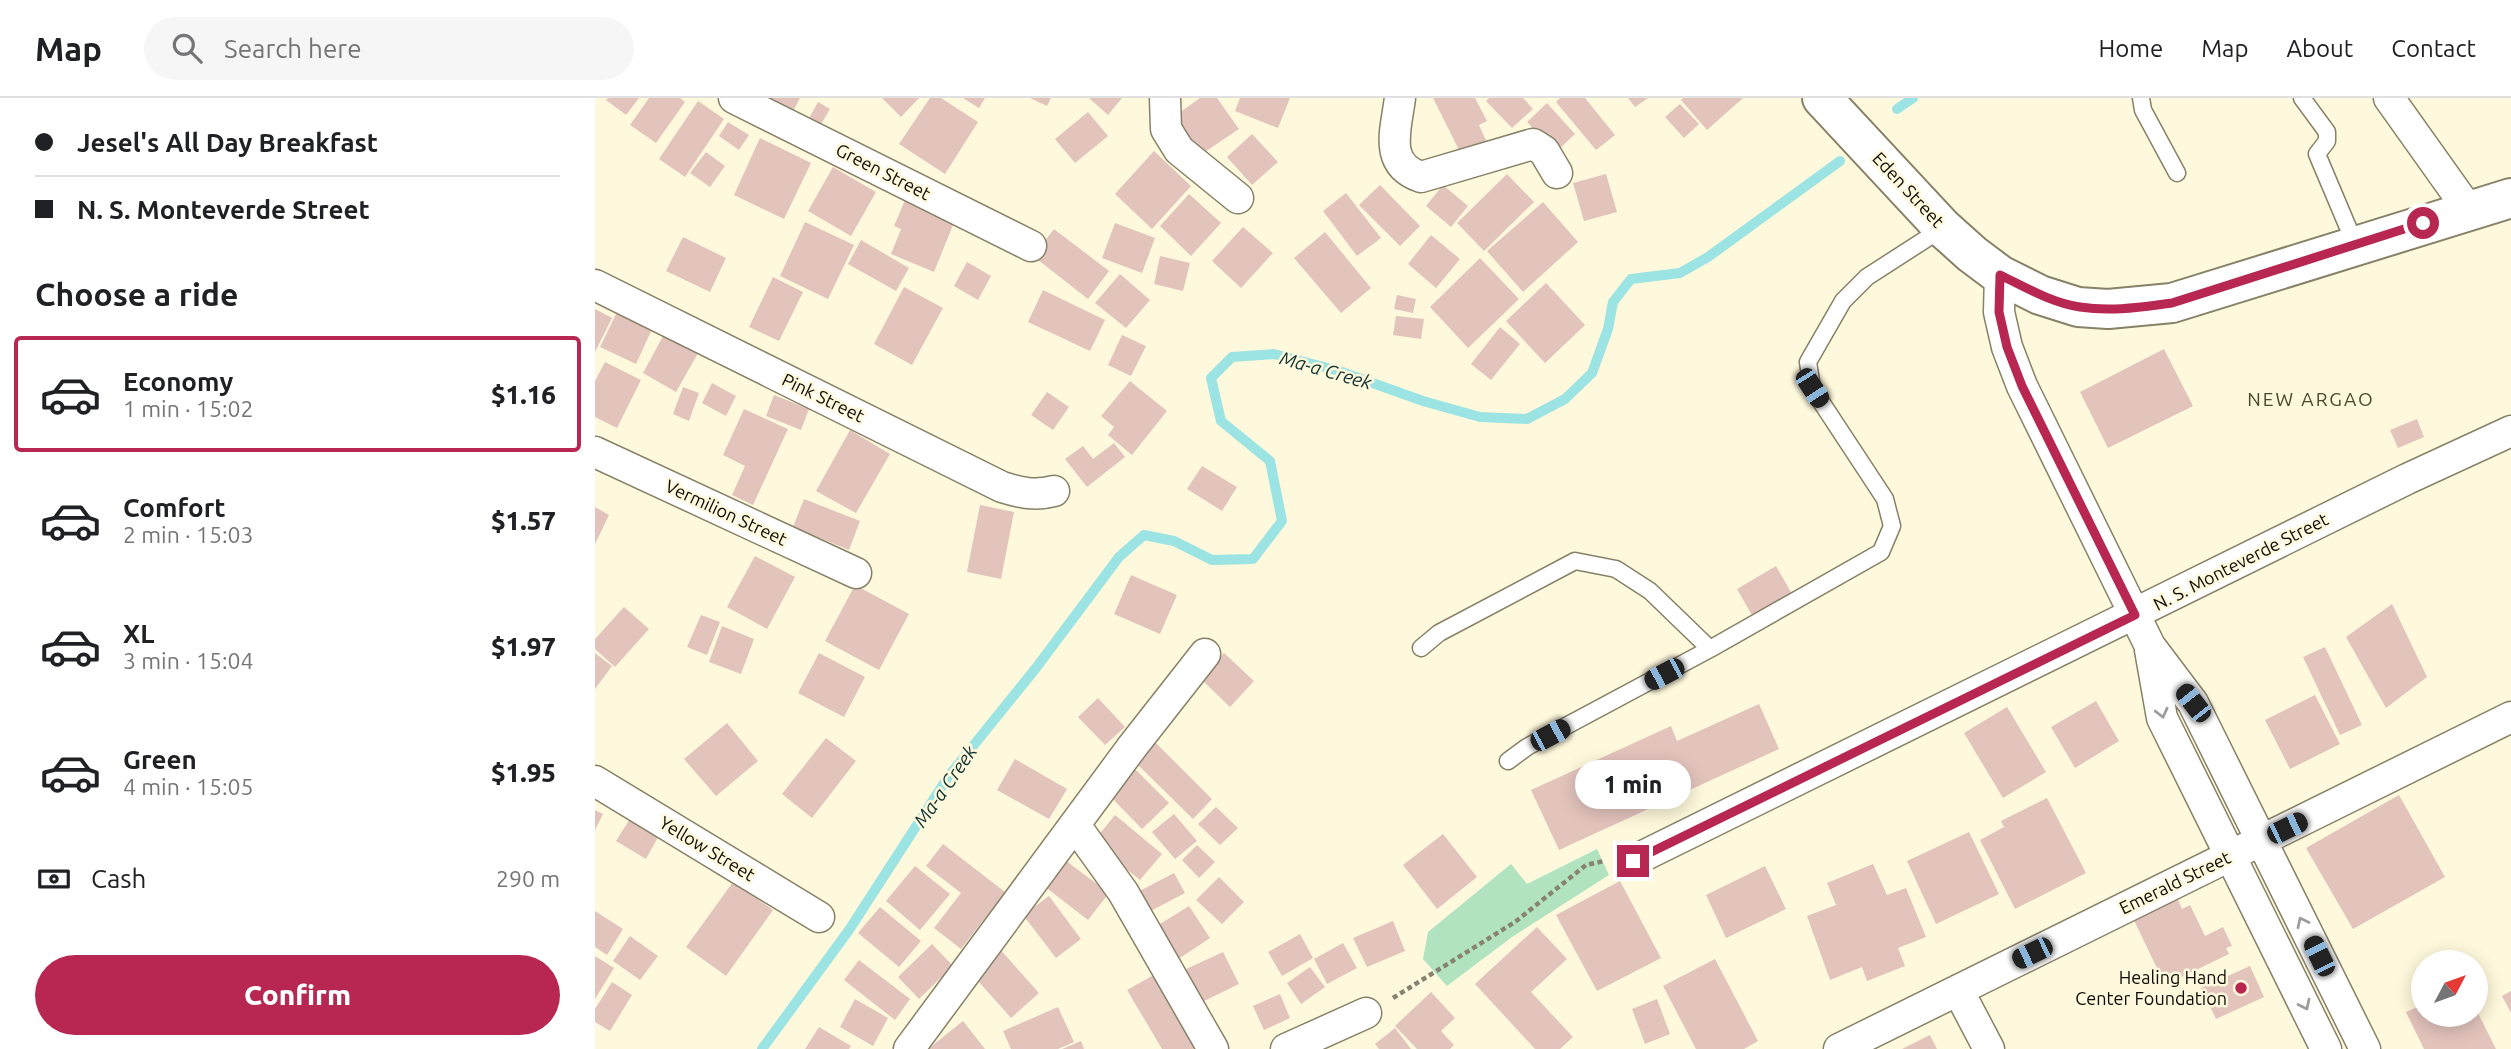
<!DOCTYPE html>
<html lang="en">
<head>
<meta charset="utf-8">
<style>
  :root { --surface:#fff; --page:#f6f6f6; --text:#202124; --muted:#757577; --line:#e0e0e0; --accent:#b72752 }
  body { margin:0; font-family:Ubuntu,sans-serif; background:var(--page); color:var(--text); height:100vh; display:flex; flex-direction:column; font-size:26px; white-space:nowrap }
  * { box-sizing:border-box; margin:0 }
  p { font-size:23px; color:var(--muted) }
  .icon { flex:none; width:38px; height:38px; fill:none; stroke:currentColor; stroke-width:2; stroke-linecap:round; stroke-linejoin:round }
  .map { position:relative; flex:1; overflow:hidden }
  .details { display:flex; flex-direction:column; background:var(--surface); width:595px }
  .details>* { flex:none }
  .banner { display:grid; align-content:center; height:154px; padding:0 35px; background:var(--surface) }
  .needle { width:46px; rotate:49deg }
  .tools { position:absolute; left:1816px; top:852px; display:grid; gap:14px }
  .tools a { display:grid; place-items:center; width:77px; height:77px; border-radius:50%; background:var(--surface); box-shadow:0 4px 18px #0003; font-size:35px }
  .end { position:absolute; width:32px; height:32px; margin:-16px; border:9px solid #b72752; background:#fff; box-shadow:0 0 0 4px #fff }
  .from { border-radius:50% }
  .bubble { position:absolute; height:49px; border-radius:24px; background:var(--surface); box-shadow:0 4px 18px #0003; font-size:23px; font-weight:800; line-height:49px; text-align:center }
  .car { position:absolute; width:21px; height:42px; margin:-21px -10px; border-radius:9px; box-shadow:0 0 5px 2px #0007; background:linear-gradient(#222 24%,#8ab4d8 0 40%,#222 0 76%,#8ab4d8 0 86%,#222 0) }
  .banner b { display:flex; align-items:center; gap:24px; height:66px; font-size:26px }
  .banner b+b { border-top:2px solid var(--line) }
  .banner i { width:18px; height:18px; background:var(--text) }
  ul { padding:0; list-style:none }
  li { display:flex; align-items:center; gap:21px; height:116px; margin:0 14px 10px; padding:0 21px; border:4px solid transparent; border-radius:7px }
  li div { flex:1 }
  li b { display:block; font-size:26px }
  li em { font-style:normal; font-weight:800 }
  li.active { border-color:var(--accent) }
  li>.icon { width:63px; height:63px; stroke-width:1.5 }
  h2 { padding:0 35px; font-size:32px; line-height:84px }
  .pay { display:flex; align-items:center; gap:18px; height:77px; padding:0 35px; font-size:26px }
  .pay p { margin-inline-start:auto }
  .action { display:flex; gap:14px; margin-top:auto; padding:14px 35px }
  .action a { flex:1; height:80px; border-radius:42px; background:var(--accent); color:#fff; font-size:28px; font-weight:800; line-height:80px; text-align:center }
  header { display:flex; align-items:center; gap:42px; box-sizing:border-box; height:98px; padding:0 35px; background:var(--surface); border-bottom:2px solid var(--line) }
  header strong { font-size:33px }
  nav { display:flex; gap:38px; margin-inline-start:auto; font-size:24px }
  .search { width:490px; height:63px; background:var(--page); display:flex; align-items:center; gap:18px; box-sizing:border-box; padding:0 24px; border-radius:38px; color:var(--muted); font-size:26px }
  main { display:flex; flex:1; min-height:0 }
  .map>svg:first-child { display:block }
</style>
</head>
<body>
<header>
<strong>Map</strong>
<div class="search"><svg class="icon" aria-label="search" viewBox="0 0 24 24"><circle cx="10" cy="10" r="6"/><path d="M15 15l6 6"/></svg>Search here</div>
<nav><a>Home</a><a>Map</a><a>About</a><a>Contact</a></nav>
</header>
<main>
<section class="details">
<div class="banner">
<b><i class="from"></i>Jesel's All Day Breakfast</b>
<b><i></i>N. S. Monteverde Street</b>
</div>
<h2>Choose a ride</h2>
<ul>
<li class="active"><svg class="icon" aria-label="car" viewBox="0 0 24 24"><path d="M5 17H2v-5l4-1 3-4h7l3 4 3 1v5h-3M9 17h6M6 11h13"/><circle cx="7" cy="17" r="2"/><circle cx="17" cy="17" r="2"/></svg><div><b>Economy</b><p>1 min · 15:02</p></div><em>$1.16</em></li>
<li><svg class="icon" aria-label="car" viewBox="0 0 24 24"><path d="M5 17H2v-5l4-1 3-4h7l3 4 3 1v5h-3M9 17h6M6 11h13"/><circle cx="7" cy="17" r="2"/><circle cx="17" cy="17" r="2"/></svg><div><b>Comfort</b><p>2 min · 15:03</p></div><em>$1.57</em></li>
<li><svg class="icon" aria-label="car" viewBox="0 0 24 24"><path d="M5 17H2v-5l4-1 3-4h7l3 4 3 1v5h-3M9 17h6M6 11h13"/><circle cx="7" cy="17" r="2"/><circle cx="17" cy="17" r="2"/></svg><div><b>XL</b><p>3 min · 15:04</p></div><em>$1.97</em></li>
<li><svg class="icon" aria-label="car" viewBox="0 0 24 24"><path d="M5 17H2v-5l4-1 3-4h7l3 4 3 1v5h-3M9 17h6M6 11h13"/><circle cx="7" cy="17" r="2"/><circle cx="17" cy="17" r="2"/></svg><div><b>Green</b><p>4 min · 15:05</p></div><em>$1.95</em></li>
</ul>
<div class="pay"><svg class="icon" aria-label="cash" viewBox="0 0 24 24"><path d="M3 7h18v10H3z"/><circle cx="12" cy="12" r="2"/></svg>Cash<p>290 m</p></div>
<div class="action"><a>Confirm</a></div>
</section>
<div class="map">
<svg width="1916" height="951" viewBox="0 0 1916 951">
  <rect width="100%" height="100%" fill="#fef8dc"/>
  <path fill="#b1e3c0" d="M1002,751L1014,777L917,839L852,888L828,861L833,834L916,766L932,786Z"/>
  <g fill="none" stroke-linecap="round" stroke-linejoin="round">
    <path stroke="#9ce4e3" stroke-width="10" d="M1302,11L1318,0
      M167,951L254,832L353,679L441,570L524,459L549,437L579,443L617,462L658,461L687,423L675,363L626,323L616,280L637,259L679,256L744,273L828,303L885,319L932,321L970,301L997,275L1013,231L1018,204L1036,181L1085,175L1113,159L1245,63"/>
  </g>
  <path fill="#e3c4bd" d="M13,0H44L31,17L11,2Z
    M54,0H85L90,4L61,45L35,27Z
    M174,0H205L194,21L170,8Z
    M287,0H324L306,19Z
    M335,0H346L383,24L350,76L304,46Z
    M368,0H390L384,10Z
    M435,0H456L452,8Z
    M494,0H527L513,17Z
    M605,0H622L644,31L604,58L577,20Z
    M645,0H695L683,30L640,13Z
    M838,0H880L892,23L884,27L894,49L869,62Z
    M894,0H928L938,11L917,30L891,3Z
    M965,0H990L1020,37L1001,52L961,4Z
    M1033,0H1053L1040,9Z
    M1088,0H1148L1112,32L1086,2Z
    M103,3L129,21L90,79L64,61Z
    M223,4L235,11L225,28L213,22Z
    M952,5L980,36L961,54L932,24Z
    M1085,6L1104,26L1089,40L1070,19Z
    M493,14L513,38L480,65L460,41Z
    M133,24L154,37L144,52L124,38Z
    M657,36L683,64L657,87L632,59Z
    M165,40L216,65L189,121L139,97Z
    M559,53L596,88L557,131L520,96Z
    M111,54L130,68L115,89L95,75Z
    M238,69L281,94L256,138L213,113Z
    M912,76L939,104L889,153L862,125Z
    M1011,76L1022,114L989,123L978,85Z
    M785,87L825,128L805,148L764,107Z
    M848,87L873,108L856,129L831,108Z
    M751,95L786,140L762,158L728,113Z
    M594,96L626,125L596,158L565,128Z
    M310,102L360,122L339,174L296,156L306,131L299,128Z
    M948,104L983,144L928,194L892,153Z
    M210,124L259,147L233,201L185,178Z
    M520,125L560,140L547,175L507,160Z
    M648,129L678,155L646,190L617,163Z
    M459,131L514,173L493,201L438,158Z
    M730,134L776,190L746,215L699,160Z
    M836,137L865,161L841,190L813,166Z
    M88,139L131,160L115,194L71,173Z
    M266,142L314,170L301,193L253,166Z
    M565,158L595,165L588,193L559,186Z
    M885,160L924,201L873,250L835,209Z
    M372,164L396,178L383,202L359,188Z
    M525,176L555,202L531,230L500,205Z
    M178,179L208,194L184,243L154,229Z
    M951,185L990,227L950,265L911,223Z
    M309,189L348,210L317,267L279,246Z
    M448,192L510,222L495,253L433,224Z
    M802,197L821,201L818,215L799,211Z
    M0,211L17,220L0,254Z
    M23,212L58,229L41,266L5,249Z
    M801,218L829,221L826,241L798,237Z
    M73,229L107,248L81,294L48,275Z
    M905,229L925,246L896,282L876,266Z
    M527,237L551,248L536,278L513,267Z
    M1569,251L1598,308L1513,350L1485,294Z
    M10,264L46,282L22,330L0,319V283Z
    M535,283L572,313L537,357L513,337L519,329L506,318Z
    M117,285L141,298L131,318L107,305Z
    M88,289L104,295L94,323L78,316Z
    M452,294L474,309L458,332L436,317Z
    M179,297L214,311L206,332L171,318Z
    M149,311L193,331L158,407L137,397L150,368L128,357Z
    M1822,321L1829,339L1803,350L1795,332Z
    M255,332L295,356L261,415L221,393Z
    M519,345L530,359L492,389L470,361L488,348L498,361Z
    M607,368L642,389L627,413L592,391Z
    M209,401L265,423L254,452L198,429Z
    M385,407L419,414L406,481L372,474Z
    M0,409L14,417L0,446Z
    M160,458L200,479L172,531L132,509Z
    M1181,468L1197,496L1158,519L1142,491Z
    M536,477L582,497L565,536L519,516Z
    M260,487L314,516L284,572L230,543Z
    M1797,506L1832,579L1791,610L1751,539Z
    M29,509L54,531L20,569L0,551V541Z
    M106,517L125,524L112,557L92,549Z
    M127,528L159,541L146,576L114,564Z
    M1730,549L1767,627L1745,637L1708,559Z
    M0,555L17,568L0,591Z
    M224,555L270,579L249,619L203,595Z
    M629,555L659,583L635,609L605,580Z
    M1720,597L1745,646L1695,671L1670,622Z
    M503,600L530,629L510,647L483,619Z
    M1501,603L1524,643L1480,670L1456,629Z
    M1164,606L1184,651L964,752L936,692L1076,628L1082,643Z
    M1412,609L1451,674L1408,700L1369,635Z
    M132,625L163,663L121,698L89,661Z
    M231,640L261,663L217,720L187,696Z
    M561,645L617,701L598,721L541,665Z
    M420,661L472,691L454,721L402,692Z
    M539,670L574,705L547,731L513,696Z
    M1804,697L1850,779L1758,831L1711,750Z
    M1452,700L1491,775L1420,811L1385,742L1409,729L1406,723Z
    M621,709L643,730L625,747L603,726Z
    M0,712L8,716L0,732Z
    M38,716L66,734L51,761L21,743Z
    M579,716L602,743L580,761L557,734Z
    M520,717L567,756L545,782L498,744Z
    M1374,734L1404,796L1341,826L1312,763Z
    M848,736L882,779L842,811L808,767Z
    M348,746L410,794L366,851L339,830L366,795L331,768Z
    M602,747L620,764L604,780L587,762Z
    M470,762L514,795L493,822L449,788Z
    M1278,766L1292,797L1311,790L1331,839L1303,850L1310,868L1272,883L1267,869L1235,882L1212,818L1241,807L1232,785Z
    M320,768L355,796L325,832L291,803Z
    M1170,768L1191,811L1131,840L1111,797Z
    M579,775L590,795L548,817L537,797Z
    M624,779L649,804L627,826L601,802Z
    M1025,783L1066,860L1002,893L961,817Z
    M138,784L178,812L131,878L91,849Z
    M1580,795L1587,811L1595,807L1610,838L1628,829L1637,848L1631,850L1634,856L1570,887L1536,816Z
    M454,798L486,841L461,860L428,817Z
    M594,808L615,840L579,864L557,831Z
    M285,809L326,843L304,869L263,835Z
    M0,813L28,831L12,857L0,849Z
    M798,823L810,853L772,869L758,840Z
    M942,829L972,861L936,894L978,939L965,951H940L880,886Z
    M705,836L718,860L687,878L673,854Z
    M35,838L63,858L45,882L18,863Z
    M748,845L762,870L732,886L719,861Z
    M337,846L358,868L324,901L303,879Z
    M404,850L444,895L416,920L376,875Z
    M628,854L644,886L605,905L589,872Z
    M0,858L19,870L0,901Z
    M1120,861L1163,943L1149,951H1101L1068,888Z
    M264,862L315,901L300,922L249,882Z
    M1655,868L1669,899L1621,921L1606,890Z
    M715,869L730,889L706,906L692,885Z
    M564,874L606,946L598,951H567L532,892Z
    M17,884L37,897L15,933L0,924V911Z
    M1916,893V915L1907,898Z
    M836,894L860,920L846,933L859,947L855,951H822L800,928Z
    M685,896L695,920L669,932L658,908Z
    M260,901L293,920L278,948L245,929Z
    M1062,901L1075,936L1050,946L1037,911Z
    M1829,906V917H1881V911L1901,951H1829L1811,914Z
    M463,909L479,944L463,951H416L408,933Z
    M368,923L390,951H333Z
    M224,929L256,948L254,951H210Z
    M800,930L816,951H784L780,946Z
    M1335,937L1342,951H1307Z
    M486,943L489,951H467Z"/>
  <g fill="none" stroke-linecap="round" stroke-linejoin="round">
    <g stroke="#878168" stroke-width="19">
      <path id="lane" d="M1546,0L1548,12L1582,75
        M1707,0L1732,34V43L1722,56L1760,146
        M826,550L844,535L980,463L1021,471L1055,493L1115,551L932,649L913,663
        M1115,551L1286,454L1297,428L1290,401L1217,290L1213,264L1248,203L1272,179L1348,130"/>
    </g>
    <g stroke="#878168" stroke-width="33">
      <path id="street" d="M139,0L436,148
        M570,0L571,31L584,52L643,100
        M805,0C801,32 788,66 826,79L938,46L949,53L962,75
        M1794,0L1873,111
        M1405,177L1404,214L1412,249L1427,288L1555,548L1598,605L1770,951
        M0,187L407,389C426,395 440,398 459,393
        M0,354L261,475
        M1555,552L1567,620L1731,951
        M0,683L224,819
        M480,727L528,794L618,951
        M1038,763L1812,381L1916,333
        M1363,892L1394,951
        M314,951L537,649L610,556
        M691,951L771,915
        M1244,951L1916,619"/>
    </g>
    <g stroke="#878168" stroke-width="42">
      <path id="secondary" d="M1227,0L1348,130L1377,156L1405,177L1445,197L1483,209L1513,211L1577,205L1916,100"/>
    </g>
    <path stroke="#878271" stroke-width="4.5" stroke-dasharray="5 3.5" stroke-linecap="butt" d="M798,900L920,824L991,767L1009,763"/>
    <use href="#lane" stroke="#fff" stroke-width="16"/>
    <use href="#street" stroke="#fff" stroke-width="30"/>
    <use href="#secondary" stroke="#fff" stroke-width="38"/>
  </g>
  <defs><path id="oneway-chevron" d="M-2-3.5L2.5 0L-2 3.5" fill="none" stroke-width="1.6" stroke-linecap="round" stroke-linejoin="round" transform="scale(1.75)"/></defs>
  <g stroke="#9f9d9b">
    <use href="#oneway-chevron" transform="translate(1567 615) rotate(76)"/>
    <use href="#oneway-chevron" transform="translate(1707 824) rotate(-116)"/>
    <use href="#oneway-chevron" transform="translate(1710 907) rotate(64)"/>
  </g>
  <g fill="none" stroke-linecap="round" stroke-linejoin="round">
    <path stroke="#b72752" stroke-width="9" d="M1038,763L1540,517L1427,288L1412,249L1404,214L1405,177C1430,189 1457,205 1485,209C1516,214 1546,209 1577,205L1828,125"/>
  </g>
  <circle fill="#b72752" stroke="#fef8dc" stroke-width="2.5" cx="1646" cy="890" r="7"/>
  <g text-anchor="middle" stroke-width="5" stroke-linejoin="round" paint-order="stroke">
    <g font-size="18" fill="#0e0b04" stroke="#fef8dc">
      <text transform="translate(288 74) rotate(27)" y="6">Green Street</text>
      <text transform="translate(1313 92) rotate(47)" y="6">Eden Street</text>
      <text transform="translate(228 300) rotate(26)" y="6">Pink Street</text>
      <text transform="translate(131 415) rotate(25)" y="6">Vermilion Street</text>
      <text transform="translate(1646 464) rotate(-27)" y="6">N. S. Monteverde Street</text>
      <text transform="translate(112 751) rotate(31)" y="6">Yellow Street</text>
      <text transform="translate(1580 785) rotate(-26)" y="6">Emerald Street</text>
    </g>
    <g font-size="18" fill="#0e0b04" stroke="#fef8dc" text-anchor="end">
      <text x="1632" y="886">Healing Hand<tspan x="1632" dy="21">Center Foundation</tspan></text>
    </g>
    <g font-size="19" font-style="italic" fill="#103434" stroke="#fef8dc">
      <text transform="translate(731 272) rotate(16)" y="7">Ma-a Creek</text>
      <text transform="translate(350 688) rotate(-55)" y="7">Ma-a Creek</text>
    </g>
    <g font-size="19" letter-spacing="2" fill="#4c462f" stroke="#fef8dc">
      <text x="1716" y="308">NEW ARGAO</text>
    </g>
  </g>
</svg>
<div class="tools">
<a><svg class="needle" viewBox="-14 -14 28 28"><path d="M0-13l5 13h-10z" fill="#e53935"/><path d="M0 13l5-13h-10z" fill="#757577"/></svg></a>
</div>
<i class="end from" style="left:1828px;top:125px"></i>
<i class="end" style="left:1038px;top:763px"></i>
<div class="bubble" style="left:980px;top:662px;width:116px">1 min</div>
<i class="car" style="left:1217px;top:290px;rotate:147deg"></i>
<i class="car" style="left:1069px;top:576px;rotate:242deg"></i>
<i class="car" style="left:1598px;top:605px;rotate:322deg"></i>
<i class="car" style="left:955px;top:637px;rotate:62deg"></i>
<i class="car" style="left:1692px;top:730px;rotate:64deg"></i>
<i class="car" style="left:1437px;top:855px;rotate:244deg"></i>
<i class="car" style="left:1724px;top:858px;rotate:334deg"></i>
</div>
</main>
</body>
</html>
